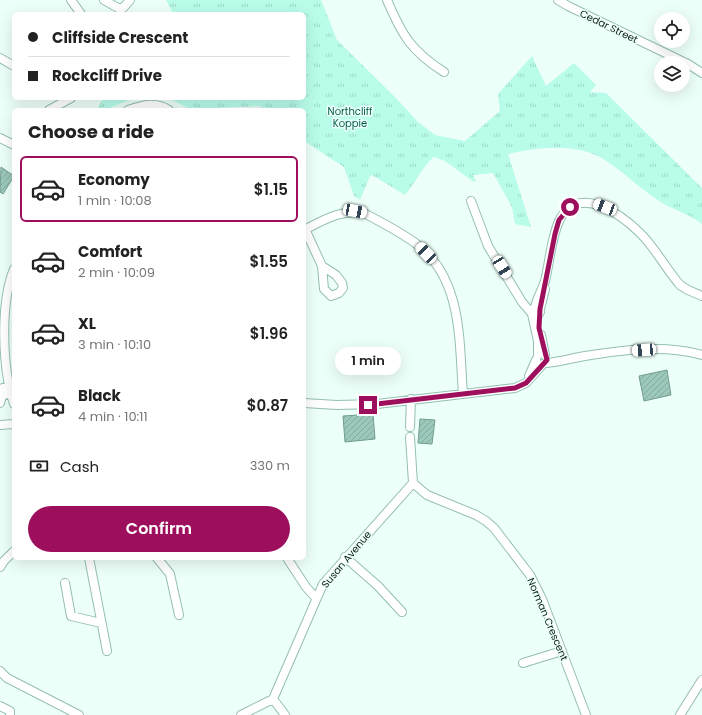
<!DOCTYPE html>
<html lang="en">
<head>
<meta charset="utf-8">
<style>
  :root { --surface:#fff; --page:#f2f2f2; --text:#222; --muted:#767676; --line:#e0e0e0; --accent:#9d0f5c }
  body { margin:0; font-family:Poppins,sans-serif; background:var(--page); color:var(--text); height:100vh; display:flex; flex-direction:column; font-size:15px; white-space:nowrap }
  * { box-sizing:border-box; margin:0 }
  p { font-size:13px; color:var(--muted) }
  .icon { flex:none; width:22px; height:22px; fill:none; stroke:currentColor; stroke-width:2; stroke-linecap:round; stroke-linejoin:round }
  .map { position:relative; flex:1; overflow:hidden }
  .drawer { position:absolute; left:12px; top:108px; width:294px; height:452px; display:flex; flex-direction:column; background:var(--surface); border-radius:6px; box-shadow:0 4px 16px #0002 }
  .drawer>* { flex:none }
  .hud { position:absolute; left:12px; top:12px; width:294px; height:88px; border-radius:6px; box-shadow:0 4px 16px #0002; display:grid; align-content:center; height:88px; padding:0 16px; background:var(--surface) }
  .controls { position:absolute; left:654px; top:12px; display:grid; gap:8px }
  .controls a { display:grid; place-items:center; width:36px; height:36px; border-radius:50%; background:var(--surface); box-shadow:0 4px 16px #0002; font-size:20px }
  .end { position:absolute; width:18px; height:18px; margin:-9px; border:5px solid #9d0f5c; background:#fff; box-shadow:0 0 0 2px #fff }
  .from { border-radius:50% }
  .bubble { position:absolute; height:28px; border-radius:14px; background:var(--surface); box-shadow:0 4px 16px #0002; font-size:13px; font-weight:600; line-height:28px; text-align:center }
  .car { position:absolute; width:12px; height:24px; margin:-12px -6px; border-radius:5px; box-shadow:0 0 3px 1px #0007; background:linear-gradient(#fff 24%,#345 0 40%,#fff 0 76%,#345 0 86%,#fff 0) }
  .hud b { display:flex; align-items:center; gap:14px; height:38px; font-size:15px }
  .hud b+b { border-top:1px solid var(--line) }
  .hud i { width:10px; height:10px; background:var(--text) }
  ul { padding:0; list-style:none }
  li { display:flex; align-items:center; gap:12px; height:66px; margin:0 8px 6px; padding:0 8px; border:2px solid transparent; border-radius:6px }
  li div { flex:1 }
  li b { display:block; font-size:15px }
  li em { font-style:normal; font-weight:600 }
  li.active { border-color:var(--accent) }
  li>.icon { width:36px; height:36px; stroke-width:1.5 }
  h2 { padding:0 16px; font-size:18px; line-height:48px }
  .pay { display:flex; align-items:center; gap:10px; height:44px; padding:0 16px; font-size:15px }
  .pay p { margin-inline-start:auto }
  .cta { display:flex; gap:8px; margin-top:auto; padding:8px 16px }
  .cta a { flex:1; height:46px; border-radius:24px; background:var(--accent); color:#fff; font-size:16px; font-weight:600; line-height:46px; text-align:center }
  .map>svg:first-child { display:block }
</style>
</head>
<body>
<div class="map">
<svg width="702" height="715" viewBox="0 0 702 715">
  <defs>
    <pattern id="grass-tufts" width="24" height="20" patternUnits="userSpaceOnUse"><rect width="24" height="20" fill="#b9fcea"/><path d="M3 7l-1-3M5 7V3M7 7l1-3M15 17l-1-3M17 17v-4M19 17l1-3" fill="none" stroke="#9ed8c8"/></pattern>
    <pattern id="building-hatch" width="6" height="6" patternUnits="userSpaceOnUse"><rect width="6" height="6" fill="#9cc8bc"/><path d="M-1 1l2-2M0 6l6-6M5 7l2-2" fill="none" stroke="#85aba1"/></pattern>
  </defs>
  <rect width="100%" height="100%" fill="#edfff9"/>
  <path fill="url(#grass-tufts)" d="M166,0H321L337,40L396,98L417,121L435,135L465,141L500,111L498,94L532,56L546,86L574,63L596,85L590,92L606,93L702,188V224C691,215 677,211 664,204C644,192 627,175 608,162C579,142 541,147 508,154L531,227L515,224L512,207L493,173L473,175L476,181L474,182L445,161L434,157C423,165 415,184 405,195L372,175L370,176L360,200L354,196L344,167L304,141V110H264L260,106L190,109L168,98H304V14H169L172,11Z
    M103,98H135L104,110H97Z"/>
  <path fill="url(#building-hatch)" stroke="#739d91" d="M1,167L14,176L3,194L0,192Z
    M667,370L671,395L644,401L639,376Z
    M373,414L375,439L345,442L343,416Z
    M420,419L435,420L432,444L418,443Z"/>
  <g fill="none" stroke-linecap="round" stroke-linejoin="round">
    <g stroke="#94bfb3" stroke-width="10">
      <path id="minor" d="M71,0L81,14
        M104,0L118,8H123L130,0
        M387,0C402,35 411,51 444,72
        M558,0L568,6L688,64L702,73
        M0,58L14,66
        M49,110L71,98
        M128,110C143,105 155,101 169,110
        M0,138L14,145
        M471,201L488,246L522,302L534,316H537L540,312L538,307H535L531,312
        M305,229L322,266L324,289L331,296L339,293L343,288L342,283L336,275L322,266
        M304,230C324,220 341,209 364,213C382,223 403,233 419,246C463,281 459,343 463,394
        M14,269C0,303 2,368 14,404
        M535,307C537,298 542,290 545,281C550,261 551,237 560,219C579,183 622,215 641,234C656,249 666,269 680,285L688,290L702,296
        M540,309L545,289
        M532,314L538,341V355
        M541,335L545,355
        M546,363C559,362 572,358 585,356C622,350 665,344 702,355
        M529,376L536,360
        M0,389L9,386
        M0,403L2,396L11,392
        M304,403L337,405L377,404L515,388L526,383L543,364
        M0,425L14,424
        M410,427L411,399
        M410,437L413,483
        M413,483L427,495L476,515L486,521L494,528L530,575L542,599L586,715
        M345,557L378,586L402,612
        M89,558L107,651
        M157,558L170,574L179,615
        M287,558L306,587L316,598
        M0,567L4,561L14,551
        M65,583L71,616L101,623
        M523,663L562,651
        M0,671L7,678L79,715
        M273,699L285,715
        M0,706L10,711V715
        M241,715L273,699L323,584L413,483
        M680,715L702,680"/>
    </g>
    <use href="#minor" stroke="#fff" stroke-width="8"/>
  </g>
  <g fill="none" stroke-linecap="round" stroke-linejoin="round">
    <path stroke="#9d0f5c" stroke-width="5" d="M368,405L515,388L526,383L547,360L539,328L540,309L555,234L559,220L570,207"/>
  </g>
  <g text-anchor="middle" stroke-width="3" stroke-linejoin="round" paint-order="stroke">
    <g font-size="10" fill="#0d1e1a" stroke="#edfff9">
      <text transform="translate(609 26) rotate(26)" y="4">Cedar Street</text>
      <text transform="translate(346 559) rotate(-50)" y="4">Susan Avenue</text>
      <text transform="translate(548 619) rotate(67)" y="4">Norman Crescent</text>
    </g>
    <g font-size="10" fill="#045c4d" stroke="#edfff9">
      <text x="350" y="115">Northcliff<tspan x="350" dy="12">Koppie</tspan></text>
    </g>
  </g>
</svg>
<div class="controls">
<a><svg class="icon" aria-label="locate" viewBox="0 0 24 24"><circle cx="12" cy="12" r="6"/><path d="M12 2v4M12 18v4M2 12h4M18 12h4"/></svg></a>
<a><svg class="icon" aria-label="layers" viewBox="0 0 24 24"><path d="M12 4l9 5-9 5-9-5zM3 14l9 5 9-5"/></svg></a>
</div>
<i class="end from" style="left:570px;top:207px"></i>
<i class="end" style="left:368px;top:405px"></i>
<div class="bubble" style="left:335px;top:347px;width:66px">1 min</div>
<i class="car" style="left:605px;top:207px;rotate:291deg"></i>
<i class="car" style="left:355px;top:211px;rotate:101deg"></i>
<i class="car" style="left:426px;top:253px;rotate:316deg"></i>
<i class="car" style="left:502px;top:267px;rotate:148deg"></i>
<i class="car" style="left:644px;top:350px;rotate:266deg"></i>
<div class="hud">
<b><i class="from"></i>Cliffside Crescent</b>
<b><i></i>Rockcliff Drive</b>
</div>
<section class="drawer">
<h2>Choose a ride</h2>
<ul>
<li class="active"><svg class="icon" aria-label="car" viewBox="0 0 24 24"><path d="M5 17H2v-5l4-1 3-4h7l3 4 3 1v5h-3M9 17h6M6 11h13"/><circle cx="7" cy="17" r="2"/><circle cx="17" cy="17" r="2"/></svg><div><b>Economy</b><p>1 min · 10:08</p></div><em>$1.15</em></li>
<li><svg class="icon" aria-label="car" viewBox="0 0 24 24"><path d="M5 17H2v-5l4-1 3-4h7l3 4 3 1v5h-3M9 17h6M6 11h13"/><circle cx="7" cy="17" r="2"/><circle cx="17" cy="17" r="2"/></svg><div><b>Comfort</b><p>2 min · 10:09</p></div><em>$1.55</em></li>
<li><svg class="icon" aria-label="car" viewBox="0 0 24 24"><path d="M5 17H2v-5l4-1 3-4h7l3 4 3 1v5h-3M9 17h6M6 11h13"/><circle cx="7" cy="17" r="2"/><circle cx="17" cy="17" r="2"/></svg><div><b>XL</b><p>3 min · 10:10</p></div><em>$1.96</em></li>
<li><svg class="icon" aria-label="car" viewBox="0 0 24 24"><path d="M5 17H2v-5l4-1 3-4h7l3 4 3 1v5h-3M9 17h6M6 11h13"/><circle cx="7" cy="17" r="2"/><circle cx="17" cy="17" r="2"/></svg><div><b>Black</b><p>4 min · 10:11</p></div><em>$0.87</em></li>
</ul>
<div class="pay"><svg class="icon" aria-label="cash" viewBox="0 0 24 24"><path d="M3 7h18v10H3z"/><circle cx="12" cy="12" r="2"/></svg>Cash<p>330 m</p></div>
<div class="cta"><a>Confirm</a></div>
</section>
</div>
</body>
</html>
